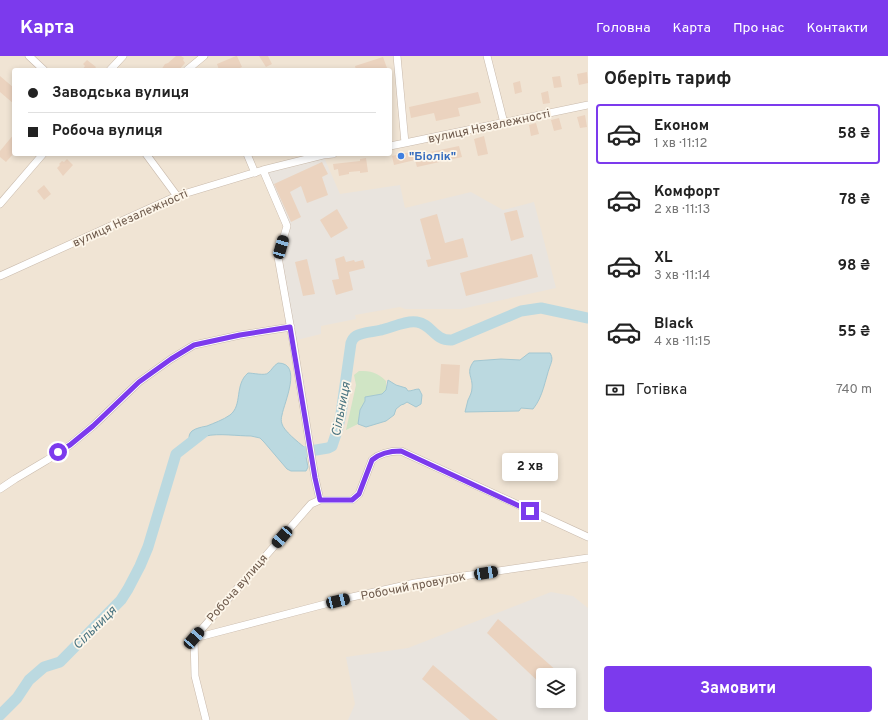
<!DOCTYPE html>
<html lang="uk">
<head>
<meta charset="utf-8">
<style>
  :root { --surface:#fff; --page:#f2f2f2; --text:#222; --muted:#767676; --line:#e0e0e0; --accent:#7c3aed }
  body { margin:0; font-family:Overpass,sans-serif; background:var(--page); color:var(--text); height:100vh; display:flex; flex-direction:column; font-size:15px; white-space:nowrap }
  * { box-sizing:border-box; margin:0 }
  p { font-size:13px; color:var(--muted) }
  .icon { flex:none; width:22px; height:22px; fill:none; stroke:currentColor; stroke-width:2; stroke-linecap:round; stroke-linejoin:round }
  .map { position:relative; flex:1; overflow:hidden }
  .drawer { display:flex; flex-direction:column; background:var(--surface); width:300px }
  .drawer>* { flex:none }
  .banner { position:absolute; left:12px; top:12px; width:380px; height:88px; border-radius:4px; box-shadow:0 2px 6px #0003; display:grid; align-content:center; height:88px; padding:0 16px; background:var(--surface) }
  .tools { position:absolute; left:536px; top:612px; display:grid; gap:8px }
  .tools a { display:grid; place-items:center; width:40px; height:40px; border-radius:4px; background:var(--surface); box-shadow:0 2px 6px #0003; font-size:20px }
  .end { position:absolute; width:18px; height:18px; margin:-9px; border:5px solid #7c3aed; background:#fff; box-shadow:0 0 0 2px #fff }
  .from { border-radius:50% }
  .bubble { position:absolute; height:28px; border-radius:4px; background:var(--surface); box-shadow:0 2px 6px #0003; font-size:13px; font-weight:700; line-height:28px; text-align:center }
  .car { position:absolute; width:12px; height:24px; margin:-12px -6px; border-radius:5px; box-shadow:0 0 3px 1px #0007; background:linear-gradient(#222 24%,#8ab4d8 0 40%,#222 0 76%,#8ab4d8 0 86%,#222 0) }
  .banner b { display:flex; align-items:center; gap:14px; height:38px; font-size:15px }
  .banner b+b { border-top:1px solid var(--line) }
  .banner i { width:10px; height:10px; background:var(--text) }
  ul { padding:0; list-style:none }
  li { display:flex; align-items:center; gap:12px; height:60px; margin:0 8px 6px; padding:0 8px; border:2px solid transparent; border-radius:4px }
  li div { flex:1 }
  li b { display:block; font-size:15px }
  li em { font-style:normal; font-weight:700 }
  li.selected { border-color:var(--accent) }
  li>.icon { width:36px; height:36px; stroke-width:1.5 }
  h2 { padding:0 16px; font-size:18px; line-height:48px }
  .pay { display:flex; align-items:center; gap:10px; height:44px; padding:0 16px; font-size:15px }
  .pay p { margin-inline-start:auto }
  .primary-button { display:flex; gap:8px; margin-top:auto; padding:8px 16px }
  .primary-button a { flex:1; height:46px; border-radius:4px; background:var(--accent); color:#fff; font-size:16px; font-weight:700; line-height:46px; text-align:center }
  header { display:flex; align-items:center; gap:24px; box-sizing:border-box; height:56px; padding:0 20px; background:var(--accent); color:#fff }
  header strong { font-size:19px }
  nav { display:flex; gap:22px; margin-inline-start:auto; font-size:14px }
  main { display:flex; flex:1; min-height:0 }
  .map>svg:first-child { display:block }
</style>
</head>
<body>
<header>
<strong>Карта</strong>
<nav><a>Головна</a><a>Карта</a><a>Про нас</a><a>Контакти</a></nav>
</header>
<main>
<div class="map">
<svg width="588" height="664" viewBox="0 0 588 664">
  <rect width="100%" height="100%" fill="#f9f2e4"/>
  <path fill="#f0e4d4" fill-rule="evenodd" d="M0,0H588V664H0ZM14,14H390V98H14ZM543,619H569V645H543Z"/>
  <path fill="#e9e4de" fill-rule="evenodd" d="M323,99L340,138L400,129L405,152L471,136L503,154L534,146L556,232L461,253H405L400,251L355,259L356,263L321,270V278L293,285L278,201L287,170L263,114Z
    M551,536L573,540L588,552V664H348L355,648L346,601L408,592ZM543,619H569V645H543Z"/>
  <path fill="#d0e5c5" d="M359,315C371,315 377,316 386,325V334L382,338L365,341V345L360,354L358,368L346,374L356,329L354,319Z"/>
  <path fill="#bbd9e0" stroke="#a3c7d1" d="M529,297H550C553,302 552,305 550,310C545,324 543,341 533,353L521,352L519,355L465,356C466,352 467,348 468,344C470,340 472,336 472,332C473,320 465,317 474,305L501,303L520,304Z
    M278,307C303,307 284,347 282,359C281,362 281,365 282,368C284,375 298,386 304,391L308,411L306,415H291L287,413L264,386L260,382L251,380C238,380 218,377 206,380C201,382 197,386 192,387L189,384C189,380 189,378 192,375C196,372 202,371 207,370C214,367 223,364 230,359C243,349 234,329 248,317C253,317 265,320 268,317C272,314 273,310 278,307Z
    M388,324L396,329L406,332L408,335C412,335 415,333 419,333L422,339L421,348L416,351L407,346L404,348L401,349L396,353L394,359L386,365L366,371L358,368L360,354L365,345V341L382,338L386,334Z"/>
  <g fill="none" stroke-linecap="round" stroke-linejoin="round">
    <path stroke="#bbd9e0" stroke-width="11" d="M291,395L298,397L328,392L332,390L337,375L341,358L351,287C352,284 353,282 356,280C363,276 373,276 381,274C391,272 406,264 417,266C432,268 434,285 452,284L521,255L541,252L588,262
      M0,659L17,642L29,624L44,611L60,606L121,544L128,533L140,510L148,491L176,398L203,377"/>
  </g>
  <path fill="#ebd3bf" d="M176,0H181L184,2L183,4L185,7L179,14H161L165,8L168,7Z
    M236,0H237L242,11L235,14H219L217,8Z
    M259,0H268L272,8L266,11Z
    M383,1L387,12L380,14H356L355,10Z
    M87,4L96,11L94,14H82L85,10L83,8Z
    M587,16L588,27L579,29L577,18Z
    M0,20L14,32V48L0,36Z
    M560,20L562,31L554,32L552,21Z
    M520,25L522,36L515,38L513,27Z
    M548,35L550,47L543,48L541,37Z
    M478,36L481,47L458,52L460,60L436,65L434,57L411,62L409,51Z
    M585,59L587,71L580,72L577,61Z
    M559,62L562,73L554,75L551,64Z
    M536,67L539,78L531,80L529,69Z
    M14,78V97L6,106L0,101V95Z
    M484,80L488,98L478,100L474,83Z
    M459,90L462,101L417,111L415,104L394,109L392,100L410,96L411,100Z
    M366,102L368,116L360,117V115L349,116V118L339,120L338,113L334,114L333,108L360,105V103Z
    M67,103L73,109L63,120L57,112L60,109L59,108L62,105L64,106Z
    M322,106L328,118L322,121L328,139L307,147L301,130L290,136L301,161L291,166L274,128Z
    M44,129L51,138L44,144L37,135Z
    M337,153L348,172L331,182L320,164Z
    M517,154L524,181L511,185L504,157Z
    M437,158L445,187L463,182L468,201L428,211L426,204L431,203L420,163Z
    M532,198L538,221L466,240L460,217Z
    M344,200L346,206L354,204L355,206L363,204L365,212L349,216L353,234L336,239L332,224L339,223L335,203Z
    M307,203L315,238L303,240L295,206Z
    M441,308L460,309L458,338L439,337Z
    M498,563L558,616L555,619H543V630L487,577Z
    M433,609L498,664H470L422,623Z"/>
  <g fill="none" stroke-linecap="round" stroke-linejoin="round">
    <g stroke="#c9baac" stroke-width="8">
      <path id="street" d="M29,0L44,14
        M397,0L405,87
        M487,0L504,67
        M110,14L123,0
        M187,14L204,0
        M390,90L405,87L588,49
        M146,98L177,140
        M247,98L255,117
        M263,114L287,170L278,201L293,285L315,422L320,444
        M0,148L43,98
        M0,220L177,140L263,114L323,99L333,98
        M0,433L15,423L47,404L70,389L93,370L139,326L171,303L194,289L240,279L291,271
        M195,582L352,541L415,527L588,502
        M206,664L195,620L194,582L311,448L320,444H352L359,438L372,404C380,397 390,395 401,395L588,481"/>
    </g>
    <use href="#street" stroke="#fff" stroke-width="7"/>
  </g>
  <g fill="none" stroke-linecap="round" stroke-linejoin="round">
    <path stroke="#7c3aed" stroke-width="5" d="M58,396L70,389L93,370L139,326L171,303L194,289L240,279L290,271L315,422L320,444H352L359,438L372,404C380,397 390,395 401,395L530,455"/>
  </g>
  <circle fill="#3f7fe0" stroke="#fdf6ea" stroke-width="1.5" cx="401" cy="100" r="4"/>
  <g text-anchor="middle" stroke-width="3.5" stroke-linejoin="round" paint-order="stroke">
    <g font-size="12" fill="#6f5b4d" stroke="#fdf6ea">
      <text transform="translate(489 70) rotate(-12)" y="4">вулиця Незалежності</text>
      <text transform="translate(130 162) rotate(-24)" y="4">вулиця Незалежності</text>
      <text transform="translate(413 530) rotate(-11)" y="4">Робочий провулок</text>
      <text transform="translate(237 532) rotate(-49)" y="4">Робоча вулиця</text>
    </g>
    <g font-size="12" font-weight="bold" fill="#366cbe" stroke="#fdf6ea" text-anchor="start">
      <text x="409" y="104">"Біолік"</text>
    </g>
    <g font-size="13" font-style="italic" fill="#4a7480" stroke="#fdf6ea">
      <text transform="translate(340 353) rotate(-79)" y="5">Сільниця</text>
      <text transform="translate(94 571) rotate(-45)" y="5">Сільниця</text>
    </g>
  </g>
</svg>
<div class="tools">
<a><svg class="icon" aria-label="layers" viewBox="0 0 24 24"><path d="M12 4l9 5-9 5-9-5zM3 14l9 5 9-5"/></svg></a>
</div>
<i class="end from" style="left:58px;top:396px"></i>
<i class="end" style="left:530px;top:455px"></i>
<div class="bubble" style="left:502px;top:397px;width:56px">2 хв</div>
<i class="car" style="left:281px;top:191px;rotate:16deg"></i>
<i class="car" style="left:282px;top:481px;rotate:221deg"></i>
<i class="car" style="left:486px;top:517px;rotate:81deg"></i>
<i class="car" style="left:338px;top:545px;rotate:76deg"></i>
<i class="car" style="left:194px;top:582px;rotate:41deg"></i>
<div class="banner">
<b><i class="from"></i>Заводська вулиця</b>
<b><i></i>Робоча вулиця</b>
</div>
</div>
<section class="drawer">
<h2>Оберіть тариф</h2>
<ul>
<li class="selected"><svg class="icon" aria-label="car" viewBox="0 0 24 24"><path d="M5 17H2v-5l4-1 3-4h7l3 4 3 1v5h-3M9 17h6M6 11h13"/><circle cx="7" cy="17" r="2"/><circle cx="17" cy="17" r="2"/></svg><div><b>Економ</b><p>1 хв · 11:12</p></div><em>58 ₴</em></li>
<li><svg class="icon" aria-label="car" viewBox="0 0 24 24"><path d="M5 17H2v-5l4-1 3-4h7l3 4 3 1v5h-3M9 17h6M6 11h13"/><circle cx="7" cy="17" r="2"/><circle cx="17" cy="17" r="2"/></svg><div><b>Комфорт</b><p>2 хв · 11:13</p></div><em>78 ₴</em></li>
<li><svg class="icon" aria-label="car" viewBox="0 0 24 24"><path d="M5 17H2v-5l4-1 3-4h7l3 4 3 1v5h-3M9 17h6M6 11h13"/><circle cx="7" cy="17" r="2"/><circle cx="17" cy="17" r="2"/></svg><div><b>XL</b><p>3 хв · 11:14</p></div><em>98 ₴</em></li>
<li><svg class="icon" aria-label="car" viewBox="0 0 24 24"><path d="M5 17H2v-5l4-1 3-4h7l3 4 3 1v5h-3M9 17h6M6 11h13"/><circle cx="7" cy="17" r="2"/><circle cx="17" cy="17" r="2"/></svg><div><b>Black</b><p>4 хв · 11:15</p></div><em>55 ₴</em></li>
</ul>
<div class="pay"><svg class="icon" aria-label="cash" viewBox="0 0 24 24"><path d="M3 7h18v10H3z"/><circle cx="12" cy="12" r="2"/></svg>Готівка<p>740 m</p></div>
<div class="primary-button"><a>Замовити</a></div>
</section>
</main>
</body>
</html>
